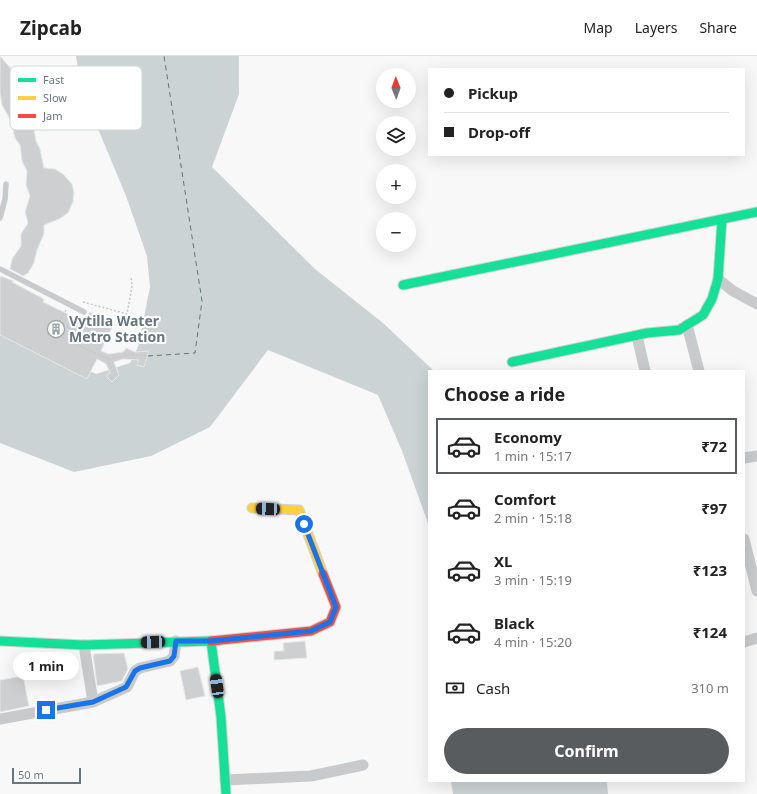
<!DOCTYPE html>
<html lang="en">
<head>
<meta charset="utf-8">
<style>
  :root { --surface:#fff; --page:#f6f6f6; --text:#222; --muted:#767676; --line:#e0e0e0; --accent:#585c5f }
  body { margin:0; font-family:"Noto Sans",sans-serif; background:var(--page); color:var(--text); height:100vh; display:flex; flex-direction:column; font-size:15px; white-space:nowrap }
  * { box-sizing:border-box; margin:0 }
  p { font-size:13px; color:var(--muted) }
  .icon { flex:none; width:22px; height:22px; fill:none; stroke:currentColor; stroke-width:2; stroke-linecap:round; stroke-linejoin:round }
  .map { position:relative; flex:1; overflow:hidden }
  .panel { position:absolute; left:428px; top:314px; width:317px; height:412px; display:flex; flex-direction:column; background:var(--surface); border-radius:0px; box-shadow:0 4px 16px #0002 }
  .panel>* { flex:none }
  .hud { position:absolute; left:428px; top:12px; width:317px; height:88px; border-radius:0px; box-shadow:0 4px 16px #0002; display:grid; align-content:center; height:88px; padding:0 16px; background:var(--surface) }
  .needle { width:26px; rotate:359deg }
  .fabs { position:absolute; left:376px; top:12px; display:grid; gap:8px }
  .fabs a { display:grid; place-items:center; width:40px; height:40px; border-radius:50%; background:var(--surface); box-shadow:0 4px 16px #0002; font-size:20px }
  .scale { position:absolute; left:12px; bottom:10px; width:69px; box-sizing:border-box; padding-left:4px; border:2px solid #66767e; border-top:0; font-size:11px; line-height:14px; white-space:nowrap; color:#66767e; -webkit-text-stroke:3px #fff; paint-order:stroke }
  .end { position:absolute; width:18px; height:18px; margin:-9px; border:5px solid #1a73e8; background:#fff; box-shadow:0 0 0 2px #fff }
  .from { border-radius:50% }
  .bubble { position:absolute; height:28px; border-radius:14px; background:var(--surface); box-shadow:0 4px 16px #0002; font-size:13px; font-weight:700; line-height:28px; text-align:center }
  .car { position:absolute; width:12px; height:24px; margin:-12px -6px; border-radius:5px; box-shadow:0 0 3px 1px #0007; background:linear-gradient(#222 24%,#8ab4d8 0 40%,#222 0 76%,#8ab4d8 0 86%,#222 0) }
  .hud b { display:flex; align-items:center; gap:14px; height:38px; font-size:15px }
  .hud b+b { border-top:1px solid var(--line) }
  .hud i { width:10px; height:10px; background:var(--text) }
  ul { padding:0; list-style:none }
  li { display:flex; align-items:center; gap:12px; height:56px; margin:0 8px 6px; padding:0 8px; border:2px solid transparent; border-radius:0px }
  li div { flex:1 }
  li b { display:block; font-size:15px }
  li em { font-style:normal; font-weight:700 }
  li.selected { border-color:var(--accent) }
  li>.icon { width:36px; height:36px; stroke-width:1.5 }
  h2 { padding:0 16px; font-size:18px; line-height:48px }
  .pay { display:flex; align-items:center; gap:10px; height:44px; padding:0 16px; font-size:15px }
  .pay p { margin-inline-start:auto }
  .primary-button { display:flex; gap:8px; margin-top:auto; padding:8px 16px }
  .primary-button a { flex:1; height:46px; border-radius:24px; background:var(--accent); color:#fff; font-size:16px; font-weight:700; line-height:46px; text-align:center }
  header { display:flex; align-items:center; gap:24px; box-sizing:border-box; height:56px; padding:0 20px; background:var(--surface); border-bottom:1px solid var(--line) }
  header strong { font-size:19px }
  nav { display:flex; gap:22px; margin-inline-start:auto; font-size:14px }
  .map>svg:first-child { display:block }
</style>
</head>
<body>
<header>
<strong>Zipcab</strong>
<nav><a>Map</a><a>Layers</a><a>Share</a></nav>
</header>
<div class="map">
<svg width="757" height="738" viewBox="0 0 757 738">
  <rect width="100%" height="100%" fill="#f8f8f8"/>
  <path fill="#cbd3d5" d="M76,0H239V38L212,111L315,213L383,267L434,315H429V470L402,395L378,339L268,294L210,371L151,400L74,416L0,387V273L96,318L130,307L138,291L150,231L147,200L126,140L81,32Z
    M451,725H607L608,738H453Z"/>
  <g fill="none" stroke-linecap="round" stroke-linejoin="round">
    <path stroke="#627378" stroke-width="1" stroke-dasharray="5 4" stroke-linecap="butt" d="M148,300L195,297L202,245L164,0"/>
  </g>
  <path fill="#cdcfd0" stroke="#e8e8e7" d="M0,0L13,15L16,33L24,43L26,54L25,59L34,73L36,85L40,93L44,112L55,113L63,118L72,128L74,137L73,146L68,157L59,163L44,169V178L37,194L34,207L28,217L23,220L10,213L12,203L21,190V178L28,167L25,156L30,140L26,129L27,115L22,105L20,89L15,82L11,65L2,49L0,37Z
    M0,220L14,225L12,226L44,243L43,246L84,266L90,256L114,267L101,295L109,298L123,296L126,292L135,296L149,295L144,311L137,309L139,304L123,303L114,306L119,319L112,326L106,320L110,317L106,308L97,303L87,323L0,279Z
    M305,585L307,602L274,604V595H284L283,587Z
    M124,597L128,613L122,625L97,630L93,598Z
    M198,611L205,640L186,644L180,615Z
    M23,620L29,650L0,656V624Z"/>
  <g fill="none" stroke-linecap="round" stroke-linejoin="round">
    <g stroke="#d3d4d5" stroke-width="11">
      <path id="fast" d="M403,229L757,156
        M512,306L647,277L679,274L703,259L712,243L718,223L722,164
        M0,585L84,589L211,585L221,661L226,738"/>
    </g>
    <g stroke="#d3d4d5" stroke-width="11">
      <path id="slow" d="M252,452L299,454L323,518"/>
    </g>
    <g stroke="#d3d4d5" stroke-width="11">
      <path id="jam" d="M211,585L311,575L330,566L336,551L323,518"/>
    </g>
    <path stroke="#c7c8c9" stroke-width="1.5" stroke-dasharray="2 2" stroke-linecap="butt" d="M83,246L127,258L132,230L131,220
      M66,254L53,277L108,303L130,298L148,300
      M108,303L115,318L111,322"/>
    <path stroke="#c9cacb" stroke-width="5.5" d="M0,162L5,143L6,128
      M0,213L84,256"/>
    <path stroke="#c9cacb" stroke-width="11" d="M718,223L733,235L757,248
      M687,269L699,315
      M637,280L645,315
      M744,402L757,400
      M744,483L757,535
      M744,586L757,582
      M93,646L127,631L135,615L140,612L170,605L174,600L176,585
      M0,663L93,646L84,589
      M225,724L311,720L363,709"/>
    <use href="#fast" stroke="#16e098" stroke-width="9"/>
    <use href="#slow" stroke="#ffcf43" stroke-width="9"/>
    <use href="#jam" stroke="#f24e42" stroke-width="9"/>
  </g>
  <g fill="none" stroke-linecap="round" stroke-linejoin="round">
    <path stroke="#1a73e8" stroke-width="5" d="M46,654L93,646L126,631L135,615L140,612L170,605L174,600L176,585H211L311,575L330,566L336,551L304,468"/>
  </g>
  <defs>
    <g id="building-ring" transform="scale(0.9)"><circle r="9.5" fill="#fff" stroke="#99a4a9" stroke-width="1.5"/><path d="M-4-6H4V6H1V3H-1V6H-4ZM-2.5-4.3h1.7v1.8h-1.7ZM.8-4.3h1.7v1.8H.8ZM-2.5-1h1.7V.8h-1.7ZM.8-1h1.7V.8H.8Z" fill="#99a4a9"/></g>
  </defs>
  <g fill-rule="evenodd">
    <use href="#building-ring" x="56" y="273"/>
  </g>
  <g text-anchor="middle" stroke-width="4" stroke-linejoin="round" paint-order="stroke">
    <g font-size="14" font-weight="bold" fill="#66767e" stroke="#fff" text-anchor="start">
      <text x="69" y="270">Vytilla Water<tspan x="69" dy="16">Metro Station</tspan></text>
    </g>
  </g>
  <rect x="10" y="10" width="132" height="64" rx="6" fill="#fff" stroke="#d1d6d8" stroke-width="1"/>
  <rect x="18" y="22" width="18" height="4" fill="#16e098"/>
  <rect x="18" y="40" width="18" height="4" fill="#ffcf43"/>
  <rect x="18" y="58" width="18" height="4" fill="#f24e42"/>
  <g font-size="11" fill="#66767e">
    <text x="43" y="28">Fast</text>
    <text x="43" y="46">Slow</text>
    <text x="43" y="64">Jam</text>
  </g>
</svg>
<div class="fabs">
<a><svg class="needle" viewBox="-14 -14 28 28"><path d="M0-13l5 13h-10z" fill="#e53935"/><path d="M0 13l5-13h-10z" fill="#767676"/></svg></a>
<a><svg class="icon" aria-label="layers" viewBox="0 0 24 24"><path d="M12 4l9 5-9 5-9-5zM3 14l9 5 9-5"/></svg></a>
<a>+</a>
<a>−</a>
</div>
<div class="scale">50 m</div>
<i class="end from" style="left:304px;top:468px"></i>
<i class="end" style="left:46px;top:654px"></i>
<div class="bubble" style="left:13px;top:596px;width:66px">1 min</div>
<i class="car" style="left:268px;top:453px;rotate:272deg"></i>
<i class="car" style="left:153px;top:586px;rotate:268deg"></i>
<i class="car" style="left:217px;top:630px;rotate:352deg"></i>
<div class="hud">
<b><i class="from"></i>Pickup</b>
<b><i></i>Drop-off</b>
</div>
<section class="panel">
<h2>Choose a ride</h2>
<ul>
<li class="selected"><svg class="icon" aria-label="car" viewBox="0 0 24 24"><path d="M5 17H2v-5l4-1 3-4h7l3 4 3 1v5h-3M9 17h6M6 11h13"/><circle cx="7" cy="17" r="2"/><circle cx="17" cy="17" r="2"/></svg><div><b>Economy</b><p>1 min · 15:17</p></div><em>₹72</em></li>
<li><svg class="icon" aria-label="car" viewBox="0 0 24 24"><path d="M5 17H2v-5l4-1 3-4h7l3 4 3 1v5h-3M9 17h6M6 11h13"/><circle cx="7" cy="17" r="2"/><circle cx="17" cy="17" r="2"/></svg><div><b>Comfort</b><p>2 min · 15:18</p></div><em>₹97</em></li>
<li><svg class="icon" aria-label="car" viewBox="0 0 24 24"><path d="M5 17H2v-5l4-1 3-4h7l3 4 3 1v5h-3M9 17h6M6 11h13"/><circle cx="7" cy="17" r="2"/><circle cx="17" cy="17" r="2"/></svg><div><b>XL</b><p>3 min · 15:19</p></div><em>₹123</em></li>
<li><svg class="icon" aria-label="car" viewBox="0 0 24 24"><path d="M5 17H2v-5l4-1 3-4h7l3 4 3 1v5h-3M9 17h6M6 11h13"/><circle cx="7" cy="17" r="2"/><circle cx="17" cy="17" r="2"/></svg><div><b>Black</b><p>4 min · 15:20</p></div><em>₹124</em></li>
</ul>
<div class="pay"><svg class="icon" aria-label="cash" viewBox="0 0 24 24"><path d="M3 7h18v10H3z"/><circle cx="12" cy="12" r="2"/></svg>Cash<p>310 m</p></div>
<div class="primary-button"><a>Confirm</a></div>
</section>
</div>
</body>
</html>
